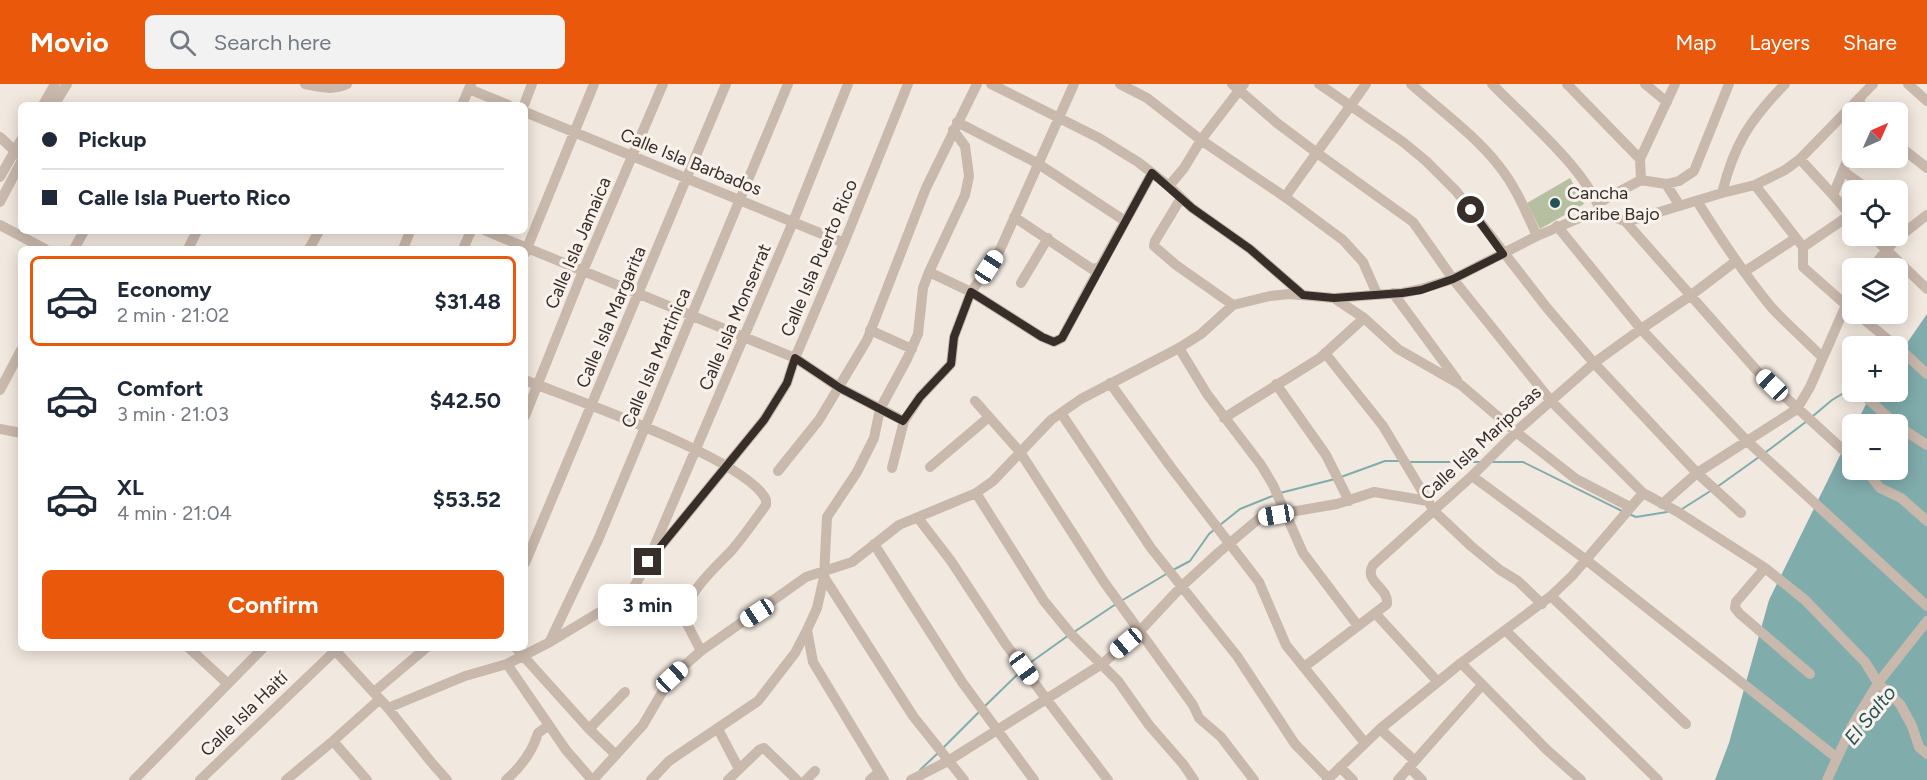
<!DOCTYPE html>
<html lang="en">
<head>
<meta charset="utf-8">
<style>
  :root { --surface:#fff; --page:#f2f2f3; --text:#1f2937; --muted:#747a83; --line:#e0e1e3; --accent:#ea580c }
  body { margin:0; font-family:Figtree,sans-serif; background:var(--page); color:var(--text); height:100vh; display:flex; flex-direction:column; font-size:22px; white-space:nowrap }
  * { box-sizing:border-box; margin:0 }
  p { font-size:20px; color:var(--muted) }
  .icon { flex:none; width:33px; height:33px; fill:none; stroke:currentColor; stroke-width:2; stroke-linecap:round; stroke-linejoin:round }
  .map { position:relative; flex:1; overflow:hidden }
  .drawer { position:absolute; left:18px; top:162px; width:510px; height:405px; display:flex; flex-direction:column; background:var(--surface); border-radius:9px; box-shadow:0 3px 15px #0003 }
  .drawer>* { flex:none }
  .hud { position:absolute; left:18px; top:18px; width:510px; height:132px; border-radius:9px; box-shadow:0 3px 15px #0003; display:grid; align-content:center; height:132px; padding:0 24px; background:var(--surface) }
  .needle { width:39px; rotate:45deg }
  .tools { position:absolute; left:1842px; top:18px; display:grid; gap:12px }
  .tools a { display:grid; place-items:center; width:66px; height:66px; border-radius:9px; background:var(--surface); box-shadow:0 3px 15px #0003; font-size:30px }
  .end { position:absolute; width:27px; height:27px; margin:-14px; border:8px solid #372e2a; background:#fff; box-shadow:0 0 0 3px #fff }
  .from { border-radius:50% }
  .bubble { position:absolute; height:42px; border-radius:9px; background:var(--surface); box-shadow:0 3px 15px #0003; font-size:20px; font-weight:700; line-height:42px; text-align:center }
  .car { position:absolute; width:18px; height:36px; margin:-18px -9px; border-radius:8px; box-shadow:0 0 4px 2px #0007; background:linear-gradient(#fff 24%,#345 0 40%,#fff 0 76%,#345 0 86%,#fff 0) }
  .hud b { display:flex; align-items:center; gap:21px; height:57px; font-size:22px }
  .hud b+b { border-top:2px solid var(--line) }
  .hud i { width:15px; height:15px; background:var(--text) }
  ul { padding:10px 0 0; list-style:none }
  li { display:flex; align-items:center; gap:18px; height:90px; margin:0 12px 9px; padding:0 12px; border:3px solid transparent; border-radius:9px }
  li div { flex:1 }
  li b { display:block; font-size:22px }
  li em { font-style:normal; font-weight:700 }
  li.selected { border-color:var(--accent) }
  li>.icon { width:54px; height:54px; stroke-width:1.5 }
  .primary-button { display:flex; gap:12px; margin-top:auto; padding:12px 24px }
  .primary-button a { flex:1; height:69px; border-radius:9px; background:var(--accent); color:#fff; font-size:24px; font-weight:700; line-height:69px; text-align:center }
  header { display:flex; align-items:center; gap:36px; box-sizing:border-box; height:84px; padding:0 30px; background:var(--accent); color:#fff }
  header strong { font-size:28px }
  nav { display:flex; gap:33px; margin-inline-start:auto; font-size:21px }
  .search { width:420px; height:54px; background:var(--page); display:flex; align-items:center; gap:15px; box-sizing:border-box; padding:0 21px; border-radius:9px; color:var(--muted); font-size:22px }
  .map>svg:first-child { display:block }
</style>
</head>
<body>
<header>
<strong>Movio</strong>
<div class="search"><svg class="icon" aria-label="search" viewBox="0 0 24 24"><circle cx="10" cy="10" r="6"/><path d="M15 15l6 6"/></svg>Search here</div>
<nav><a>Map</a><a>Layers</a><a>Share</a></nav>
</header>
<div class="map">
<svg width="1927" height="696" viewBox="0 0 1927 696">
  <rect width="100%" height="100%" fill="#f1e8df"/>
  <path fill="#b6bfa0" d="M1570,94L1584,120L1540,145L1527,119Z"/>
  <path fill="#80acac" d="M1927,230V696H1715L1729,659L1769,516L1852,347V386H1898V340H1856L1872,308H1898V272Z"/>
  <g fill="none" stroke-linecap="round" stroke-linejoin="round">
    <path stroke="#80acac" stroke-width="2" d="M1813,332L1832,316L1852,304
      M1766,368L1807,337
      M1410,378H1479
      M1491,378H1523L1624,428
      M1341,393L1385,377H1401
      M1717,403L1759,373
      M1280,409L1335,395
      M1682,425L1712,406
      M1629,430L1636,433L1667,428
      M1220,441L1240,425L1275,411
      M1173,486L1190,477L1209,450L1215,445
      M1121,517L1168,489
      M1074,548L1116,520
      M1027,581L1069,551
      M984,623L1021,587
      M944,663L980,627
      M920,686L938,669"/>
    <path stroke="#c9b8ac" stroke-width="10" d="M305,0C320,3 332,7 347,0
      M991,0L1099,54L1138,78L1169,102L1192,124L1250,165L1302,210
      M1120,0L1147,14L1201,56L1285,113L1343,156L1363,178L1377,210
      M1232,0L1277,39L1317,69L1413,138L1453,195L1551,317L1643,409L1678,428L1765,484L1805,516L1865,578L1878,599L1900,620L1912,642L1919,663L1927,670
      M1319,0L1403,58L1426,77L1456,107L1547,224L1594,279L1697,389L1741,429
      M1411,0C1440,26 1475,51 1499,82C1516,103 1526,128 1537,152
      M1492,0C1523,32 1588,87 1601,129
      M1567,0L1640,75
      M1645,0L1667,18
      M1908,0L1927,17
      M469,5L508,21
      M1859,14L1863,28
      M43,21L55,0
      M54,21L67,0
      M462,21L471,0
      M524,21L532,0
      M525,28L844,159
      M957,38L1037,79L1125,137
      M0,53L19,71
      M1898,61L1927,84
      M1800,75L1833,111
      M1843,87L1869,106
      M0,93L21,56
      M1641,96L1666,100L1679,97L1694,87L1729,0
      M1666,100L1680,122
      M1755,101L1803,163
      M1169,102L1184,84L1201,56L1244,0
      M1722,109C1734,60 1750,36 1785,0
      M1285,113L1366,0
      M1181,114L1155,157L1154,162L1176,181L1233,221
      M1697,117C1720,154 1744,190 1772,224C1788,241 1806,257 1822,273
      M0,118L21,78
      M1598,119L1641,96L1640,75L1675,0
      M1014,133L1092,185L1100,183L1152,89
      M1625,137L1759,289L1852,374
      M0,141L45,165
      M1557,142L1641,245L1746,356L1927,522
      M486,147L795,274L840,304L904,337
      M1872,152L1927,205
      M74,165L84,147
      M188,165L197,147
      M309,165L319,147
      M403,165L410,147
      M463,165L471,147
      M525,169L594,0
      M1872,184L1895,156L1927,131
      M929,188L971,208L1042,253L1054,258L1062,254L1100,183
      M1744,188L1796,154
      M1021,199L1048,154
      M1393,209L1457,296
      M1334,214L1364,234L1398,265L1461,301L1516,348L1576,395L1630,423
      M1852,225L1846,221L1852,209
      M1857,230L1896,262
      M870,246L912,265
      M1898,263L1927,290
      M1179,264L1207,310L1261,381L1273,401L1303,469L1358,542
      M1325,269L1383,342L1434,427L1471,462L1500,486L1518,497L1542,520
      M525,296C572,315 748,375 766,416V421C755,436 744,452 732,466C717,482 684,511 684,534L701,567L671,593L643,641L593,696
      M1110,299L1170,382L1259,498L1286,561L1365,659
      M1276,300L1326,371L1349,417
      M0,306L21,266
      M1861,309L1896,340
      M975,317L1020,368L1104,498L1193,621L1199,634L1221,653L1254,696
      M1061,329L1151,464L1237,572L1295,660L1329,695
      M525,332L583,187L663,0
      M1224,334L1320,274L1364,234
      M1898,342L1927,361
      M0,345L21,349
      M930,383L989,333
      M892,384L904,337L920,313L951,280L954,253L971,208L999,168L1074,0
      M1866,386L1880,404L1901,414L1927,437
      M778,387L819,336L867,256L926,104L977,0
      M1472,392L1585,475L1837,674
      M976,409L1044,517L1071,550L1118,597L1149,641L1183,680L1194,696
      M1662,420L1697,389L1797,325L1810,303L1846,221L1803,183V163L1850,131L1833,111L1852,65
      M918,434L951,477L1005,559L1047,616L1108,696
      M874,460L962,598L1034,696
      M651,470L793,138L848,0
      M525,479L726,0
      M1765,484L1736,518L1735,524L1740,530L1810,590
      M824,493L913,632L964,696
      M1551,512L1686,640
      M1375,529L1438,598
      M807,546L813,578L884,696
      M1506,547L1658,696
      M550,557L598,456L788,0
      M189,564L227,599
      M333,564L388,624L431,678L447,696
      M516,564L589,645L616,671
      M701,567L806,493L852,478L899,441L976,409L993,397L1051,336L1081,315L1179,264L1201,250L1233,221L1270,212L1289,210L1334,214L1402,209L1421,205L1453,195L1537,152L1582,133L1601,129L1625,137L1636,135L1722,109L1755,101L1785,86L1800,75L1873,0
      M1461,579L1547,666L1581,696
      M507,580L566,666L592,696
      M1304,583L1387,520C1389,503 1363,498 1373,481L1472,392L1520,344L1594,279L1641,245L1690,212L1736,177
      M374,608L426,564
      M388,624L465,592L507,580L550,558L603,526L625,519L648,478L764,336L787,299L795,274L844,159L908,0
      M589,645L625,608
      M718,645L739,685
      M1380,645L1415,677
      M333,657L367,696
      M1340,683L1353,696
      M1409,683L1422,696
      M134,696L263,564
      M200,696L338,564
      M286,696L333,657L380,615
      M506,696C521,683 532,669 538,649L549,641
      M651,696L669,677L758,617L795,569L807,546L817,524L824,493L827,433L857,388L874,354L880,325L907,275L918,250L923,204L929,188L965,111L969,92L965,62L953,46
      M728,696L759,666L764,664L797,696
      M806,696L815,687
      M870,696L879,688
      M911,696L948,677L1102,580L1139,548L1181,503L1218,469L1261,433L1337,420L1374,408L1428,417
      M1327,696L1380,645L1461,579L1551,512L1572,492L1643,409
      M1398,696L1482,601
      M1827,696L1852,642L1878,599L1927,537"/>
  </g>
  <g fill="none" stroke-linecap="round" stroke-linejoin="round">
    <path stroke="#372e2a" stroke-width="8" d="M648,478L764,336L787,299L795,274L840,304L903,337L920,313L951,280L954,253L971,208L1042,253L1054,258L1062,254L1152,89L1192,124L1250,165L1303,211L1334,214L1402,209L1421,206L1453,195L1503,170L1471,126"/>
  </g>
  <circle fill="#235556" stroke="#f9f2ec" stroke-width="2" cx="1555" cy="119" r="6"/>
  <g text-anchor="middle" stroke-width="6" stroke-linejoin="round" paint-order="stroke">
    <g font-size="18" fill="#372e2a" stroke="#f9f2ec">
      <text transform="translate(691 78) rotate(22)" y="6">Calle Isla Barbados</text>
      <text transform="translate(578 159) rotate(-67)" y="6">Calle Isla Jamaica</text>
      <text transform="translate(819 174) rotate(-67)" y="6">Calle Isla Puerto Rico</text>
      <text transform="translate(611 233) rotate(-67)" y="6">Calle Isla Margarita</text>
      <text transform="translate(735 233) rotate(-67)" y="6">Calle Isla Monserrat</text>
      <text transform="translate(656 274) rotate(-67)" y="6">Calle Isla Martinica</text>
      <text transform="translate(1481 359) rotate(-43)" y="6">Calle Isla Mariposas</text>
      <text transform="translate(244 630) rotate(-44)" y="6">Calle Isla Haití</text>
    </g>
    <g font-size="18" fill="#372e2a" stroke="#f9f2ec" text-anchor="start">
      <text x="1567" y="115">Cancha<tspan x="1567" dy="21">Caribe Bajo</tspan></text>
    </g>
    <g font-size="20" font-style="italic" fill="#235556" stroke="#f9f2ec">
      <text transform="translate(1870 631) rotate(-51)" y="7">El Salto</text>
    </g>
  </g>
</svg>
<div class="tools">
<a><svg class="needle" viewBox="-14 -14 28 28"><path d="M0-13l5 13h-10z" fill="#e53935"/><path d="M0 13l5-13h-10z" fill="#747a83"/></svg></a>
<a><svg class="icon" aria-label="locate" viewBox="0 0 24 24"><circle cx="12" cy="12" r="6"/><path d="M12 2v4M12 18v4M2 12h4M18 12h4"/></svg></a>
<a><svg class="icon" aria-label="layers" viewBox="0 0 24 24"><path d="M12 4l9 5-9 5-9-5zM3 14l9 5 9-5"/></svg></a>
<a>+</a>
<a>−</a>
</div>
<i class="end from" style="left:1471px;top:126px"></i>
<i class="end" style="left:648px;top:478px"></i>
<div class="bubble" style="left:598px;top:500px;width:99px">3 min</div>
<i class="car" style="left:989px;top:183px;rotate:33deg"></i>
<i class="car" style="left:1772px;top:301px;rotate:314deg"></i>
<i class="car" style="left:1276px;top:431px;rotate:260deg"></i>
<i class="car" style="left:757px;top:529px;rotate:237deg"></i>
<i class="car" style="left:1126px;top:559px;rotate:230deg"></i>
<i class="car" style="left:1024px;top:584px;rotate:144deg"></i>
<i class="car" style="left:672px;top:593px;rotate:47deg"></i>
<div class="hud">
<b><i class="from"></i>Pickup</b>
<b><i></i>Calle Isla Puerto Rico</b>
</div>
<section class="drawer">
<ul>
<li class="selected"><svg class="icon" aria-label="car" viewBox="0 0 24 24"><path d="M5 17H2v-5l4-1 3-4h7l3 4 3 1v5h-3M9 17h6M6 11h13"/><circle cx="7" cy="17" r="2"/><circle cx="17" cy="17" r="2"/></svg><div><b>Economy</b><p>2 min · 21:02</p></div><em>$31.48</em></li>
<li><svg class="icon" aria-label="car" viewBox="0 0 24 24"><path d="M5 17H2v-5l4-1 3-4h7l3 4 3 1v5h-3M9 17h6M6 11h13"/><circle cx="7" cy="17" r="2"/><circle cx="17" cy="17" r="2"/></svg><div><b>Comfort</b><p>3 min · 21:03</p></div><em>$42.50</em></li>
<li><svg class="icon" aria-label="car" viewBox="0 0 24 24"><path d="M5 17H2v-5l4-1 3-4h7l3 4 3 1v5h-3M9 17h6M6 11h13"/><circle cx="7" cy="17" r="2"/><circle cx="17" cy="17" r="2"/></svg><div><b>XL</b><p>4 min · 21:04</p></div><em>$53.52</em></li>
</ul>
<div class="primary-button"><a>Confirm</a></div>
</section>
</div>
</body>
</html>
